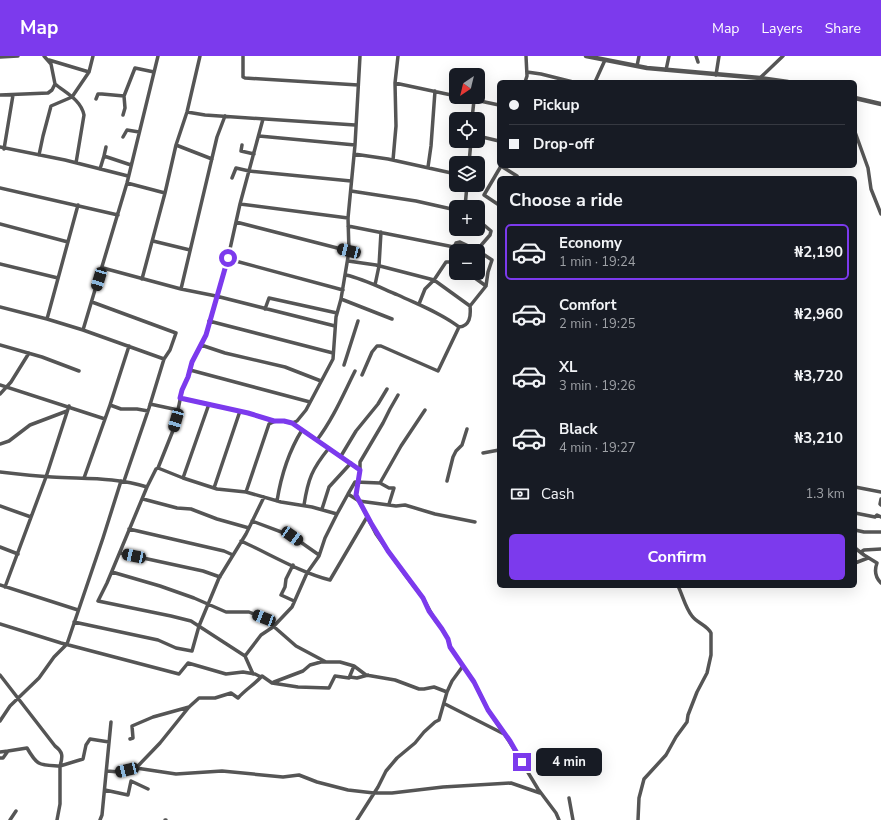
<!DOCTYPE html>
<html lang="en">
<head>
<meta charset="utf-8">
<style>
  :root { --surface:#171b24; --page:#20242c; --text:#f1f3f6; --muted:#9ea1a6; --line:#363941; --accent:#7c3aed }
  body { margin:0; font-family:"Nunito Sans",sans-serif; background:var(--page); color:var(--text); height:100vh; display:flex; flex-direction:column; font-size:15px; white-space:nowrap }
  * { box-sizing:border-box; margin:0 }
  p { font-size:13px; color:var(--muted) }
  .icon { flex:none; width:22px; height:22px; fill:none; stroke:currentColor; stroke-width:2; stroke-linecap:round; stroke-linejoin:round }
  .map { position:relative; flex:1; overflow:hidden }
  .details { position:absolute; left:497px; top:120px; width:360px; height:412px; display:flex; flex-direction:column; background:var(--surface); border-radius:6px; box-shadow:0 4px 16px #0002 }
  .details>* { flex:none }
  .top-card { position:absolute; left:497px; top:24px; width:360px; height:88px; border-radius:6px; box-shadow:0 4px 16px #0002; display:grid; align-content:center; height:88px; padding:0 12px; background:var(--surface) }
  .needle { width:26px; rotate:215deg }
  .controls { position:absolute; left:449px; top:12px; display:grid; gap:8px }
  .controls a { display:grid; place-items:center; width:36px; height:36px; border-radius:6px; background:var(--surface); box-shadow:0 4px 16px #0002; font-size:20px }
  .end { position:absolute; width:18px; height:18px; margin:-9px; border:5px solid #7c3aed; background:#fff; box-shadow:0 0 0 2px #fff }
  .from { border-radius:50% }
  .bubble { position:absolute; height:28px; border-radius:6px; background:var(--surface); box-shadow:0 4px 16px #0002; font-size:13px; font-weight:700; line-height:28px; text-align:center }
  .car { position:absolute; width:12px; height:24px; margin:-12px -6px; border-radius:5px; box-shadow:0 0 3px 1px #0007; background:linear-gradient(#222 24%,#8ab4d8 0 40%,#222 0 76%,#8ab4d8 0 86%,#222 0) }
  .top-card b { display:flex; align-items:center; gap:14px; height:38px; font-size:15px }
  .top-card b+b { border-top:1px solid var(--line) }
  .top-card i { width:10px; height:10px; background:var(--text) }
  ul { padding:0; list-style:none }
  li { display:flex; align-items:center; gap:12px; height:56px; margin:0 8px 6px; padding:0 4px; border:2px solid transparent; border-radius:6px }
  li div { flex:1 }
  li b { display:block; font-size:15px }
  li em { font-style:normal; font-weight:700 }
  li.current { border-color:var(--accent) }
  li>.icon { width:36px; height:36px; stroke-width:1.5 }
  h2 { padding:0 12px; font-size:18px; line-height:48px }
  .pay { display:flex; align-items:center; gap:10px; height:44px; padding:0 12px; font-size:15px }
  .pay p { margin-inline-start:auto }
  .button { display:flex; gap:8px; margin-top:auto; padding:8px 12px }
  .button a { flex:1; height:46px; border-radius:6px; background:var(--accent); color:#fff; font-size:16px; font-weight:700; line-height:46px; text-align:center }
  header { display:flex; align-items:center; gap:24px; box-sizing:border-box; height:56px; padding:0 20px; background:var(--accent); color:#fff }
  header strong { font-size:19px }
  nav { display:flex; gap:22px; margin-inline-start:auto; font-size:14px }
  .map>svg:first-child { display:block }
</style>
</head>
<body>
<header>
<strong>Map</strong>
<nav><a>Map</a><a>Layers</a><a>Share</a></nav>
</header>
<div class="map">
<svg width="881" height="764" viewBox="0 0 881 764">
  <rect width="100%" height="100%" fill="#fff"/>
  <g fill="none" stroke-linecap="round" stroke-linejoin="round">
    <path stroke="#555" stroke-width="3.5" d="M44,0L51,8L55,28C66,37 81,44 84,59L76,107
      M243,0V21L245,22L358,29
      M696,0L698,6
      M0,1L18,0
      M49,4L89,16
      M637,10L639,0
      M666,14L669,0
      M527,16L541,18L573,26
      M716,19L719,0
      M760,22L783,0
      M525,26L527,20L526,0
      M595,26L605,4
      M395,27L456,40
      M0,39L48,37L52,34L55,28
      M461,41L499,49
      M96,43L98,38H102L124,40L135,12L154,16
      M187,56L205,59L355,69
      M123,59L125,52L124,40
      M472,63L474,44
      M855,76L868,112L871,133L881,158
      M259,80L355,89
      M478,80L499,85
      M123,81L127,74L139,76
      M176,89L212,103
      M242,89L241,95L254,98
      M0,91L65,104L128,120
      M4,93L13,39
      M354,98L388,103L456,118
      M39,99L43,80L51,50L72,41L89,16L93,0
      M104,100L106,91
      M393,104L396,70L395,27L398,0
      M469,107L471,85
      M501,110L517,120
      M428,111L431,90L435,35
      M100,113L104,100L131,109
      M232,122L236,112L249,115L351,125
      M127,127L165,137
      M0,132L118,159
      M351,135L416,145L456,154
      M240,148L348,162
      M499,149L484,139L501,110
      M465,151L467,129
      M236,166L349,195
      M0,168L68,186
      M348,170L454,191L456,187L460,186L477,194L490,179L491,175L478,164
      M153,185L190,194
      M228,203L343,234
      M348,205L376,209L434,224L446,206H452L456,209
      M0,208L58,222
      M103,212L181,233L216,240L335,270
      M468,217L486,230
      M346,219C364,223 381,232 398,239C419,249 441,257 459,271L438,315L381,290H377L372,296L362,319
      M142,223L165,137L176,89L187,56L200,0
      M375,229L379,210L381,176
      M181,233L217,81L225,60
      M341,243L392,263
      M92,246L176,277L170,294L164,303L149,352L124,425
      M419,248L425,233L434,224L470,250L486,230L488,216L492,204L477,194
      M0,251L47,263L78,149
      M265,253L269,242L337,257
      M47,263L83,274L164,303
      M209,265L333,297
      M459,271C470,270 471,260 470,250
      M83,274L127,127L158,0
      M0,289L42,301L79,315
      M201,289L225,297L285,311L321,325
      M344,309L358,265
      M190,314L310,346
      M0,329L105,363
      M0,338L11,326L29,297
      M398,339L390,353L383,367L360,406V414L356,439L376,478L406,520L423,542L435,564L442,573L448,583L450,591L474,626L488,654L509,685L538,733L556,757L559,764
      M180,342L248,357L274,365
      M150,348L178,354
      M110,349L129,290
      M292,367L360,414
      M317,384C333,363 343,339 355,315
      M0,388L9,385L30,369L67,355
      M483,397L499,394
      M341,400L356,375L378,348L387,333
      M158,412L174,372L178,354L182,334L188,321L192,306L206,279L228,202L240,148L263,63
      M0,416C17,418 35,420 52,421C85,423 116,421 147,431L156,413L158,412L183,422L217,433L246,436L269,368C277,363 283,365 292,367L297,365L306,354L333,303L336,261L341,243L349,195L348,162L355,89L360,0
      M84,422L110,349L121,353H137L148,355
      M183,422L209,348
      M447,425L453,401L456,395L462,389L467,373
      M380,427L401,390L425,354
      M147,431L107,527L98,545L171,560L191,565L245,600L253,618
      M855,431L881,436
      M214,432L240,355
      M246,436L281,446L312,451L337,458L348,438L359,445L396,450L405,449L435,458L475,466
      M348,438L355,426L380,427L389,432H394L389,448
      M143,443L177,452L191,453L217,463L249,472
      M881,443L880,448L881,449
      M277,445C281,420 289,395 302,374
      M304,449C308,423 312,413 329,392
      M0,450L31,461
      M322,453L329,431L351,407
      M855,457L875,461L877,459L881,461
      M252,465L292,480L319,499
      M129,473L224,495L233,499
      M855,474L864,476H881
      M241,485C270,498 299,516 330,524L367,461
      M0,491L18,498
      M855,492L864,499L877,507C874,515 875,521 881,527
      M861,496L864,494L881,493
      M120,497L203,515L220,521
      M855,507L868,502
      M293,509L286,523L285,531L281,539L294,545
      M112,516L160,530L194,542L226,556H249L264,562L296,590L326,606
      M0,529L78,554
      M5,531L46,421L69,350
      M74,566L158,584L176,592L192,595L199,570L219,522L246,478L264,441
      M0,568L61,587L179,618L188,607L226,618L243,616L255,618L261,621
      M245,600L261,579L273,571L292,551L307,517L319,500L325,482L337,458
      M0,619L55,690C63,696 63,700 60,710L83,703L86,689L90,683L109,686
      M350,621L357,622L368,619
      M274,626L303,615L310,609L321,606H340L354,610L366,619L395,624L419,633H424L434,631L447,636
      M445,648L504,678
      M0,665L10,650L39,622L54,601L67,588L103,482L121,425
      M130,683L133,682L132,670L153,661L189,651
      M0,696L8,695
      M0,702H3L8,695L27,692C38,711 40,709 60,710V748L57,764
      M136,712L176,718L222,715L283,721L299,719L317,726L348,734L374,737H392L443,731L511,727L540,737
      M107,715L119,716L136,712L160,687L189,651L199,642H215L231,637L238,642C246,633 254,629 262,620L272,627L298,631L329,632L335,620L349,622L354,610
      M105,734L128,739L131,725L148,733
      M569,742L573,764
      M10,764L16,755
      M100,764L102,759L111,666
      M165,764H166
      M357,764L378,731L386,715L397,702L415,687L424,676L435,666L439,664L447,636L452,625L463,610
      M638,764L639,742L644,723L666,699L676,681L687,666L688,659L697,636L707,617L711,599V577C707,569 697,567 692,560C685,551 683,540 678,530"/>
    <path stroke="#555" stroke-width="4.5" d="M586,0L647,12L760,22L788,26
      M855,42L881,48"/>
  </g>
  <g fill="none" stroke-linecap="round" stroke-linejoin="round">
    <path stroke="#7c3aed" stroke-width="5" d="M228,202L206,279L192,306L188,321L182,334L180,342L248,357L274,365H284L292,367L360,414L356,439L371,467L388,495L423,542L429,555L442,573L448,583L450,591L474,626L488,654L510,685L522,706"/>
  </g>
</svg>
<div class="controls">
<a><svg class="needle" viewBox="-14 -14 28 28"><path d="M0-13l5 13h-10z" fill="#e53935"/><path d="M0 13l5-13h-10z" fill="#9ea1a6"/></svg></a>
<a><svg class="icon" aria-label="locate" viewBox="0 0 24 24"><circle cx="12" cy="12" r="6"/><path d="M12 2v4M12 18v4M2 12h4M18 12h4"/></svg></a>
<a><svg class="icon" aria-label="layers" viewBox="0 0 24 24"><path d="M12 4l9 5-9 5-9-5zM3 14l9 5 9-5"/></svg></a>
<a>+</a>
<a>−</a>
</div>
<i class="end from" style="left:228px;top:202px"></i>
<i class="end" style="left:522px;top:706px"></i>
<div class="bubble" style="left:536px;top:692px;width:66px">4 min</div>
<i class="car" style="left:349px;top:195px;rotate:284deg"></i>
<i class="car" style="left:99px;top:223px;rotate:197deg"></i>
<i class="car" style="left:176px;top:364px;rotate:196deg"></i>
<i class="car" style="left:292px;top:480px;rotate:125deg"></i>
<i class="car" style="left:134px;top:500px;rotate:282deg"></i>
<i class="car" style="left:264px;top:562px;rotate:291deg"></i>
<i class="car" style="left:127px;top:714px;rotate:256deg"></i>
<div class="top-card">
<b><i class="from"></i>Pickup</b>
<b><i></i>Drop-off</b>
</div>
<section class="details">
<h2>Choose a ride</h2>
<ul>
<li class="current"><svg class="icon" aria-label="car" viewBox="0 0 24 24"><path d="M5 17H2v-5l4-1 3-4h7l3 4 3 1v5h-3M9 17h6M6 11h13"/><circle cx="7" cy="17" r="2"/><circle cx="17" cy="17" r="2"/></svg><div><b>Economy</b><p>1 min · 19:24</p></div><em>₦2,190</em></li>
<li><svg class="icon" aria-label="car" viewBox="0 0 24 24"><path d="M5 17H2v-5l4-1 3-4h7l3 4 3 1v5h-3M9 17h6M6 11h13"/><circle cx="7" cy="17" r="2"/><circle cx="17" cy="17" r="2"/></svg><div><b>Comfort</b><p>2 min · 19:25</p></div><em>₦2,960</em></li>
<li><svg class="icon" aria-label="car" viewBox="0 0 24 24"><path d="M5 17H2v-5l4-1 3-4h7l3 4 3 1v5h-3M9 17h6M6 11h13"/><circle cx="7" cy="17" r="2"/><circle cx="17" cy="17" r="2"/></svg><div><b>XL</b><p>3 min · 19:26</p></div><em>₦3,720</em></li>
<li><svg class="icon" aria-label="car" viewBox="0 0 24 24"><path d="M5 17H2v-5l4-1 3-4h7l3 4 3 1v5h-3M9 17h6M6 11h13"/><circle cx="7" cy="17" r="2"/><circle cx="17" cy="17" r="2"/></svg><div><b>Black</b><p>4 min · 19:27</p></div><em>₦3,210</em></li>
</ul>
<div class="pay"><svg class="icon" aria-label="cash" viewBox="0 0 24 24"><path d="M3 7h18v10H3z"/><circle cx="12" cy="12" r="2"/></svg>Cash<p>1.3 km</p></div>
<div class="button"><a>Confirm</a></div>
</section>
</div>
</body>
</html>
